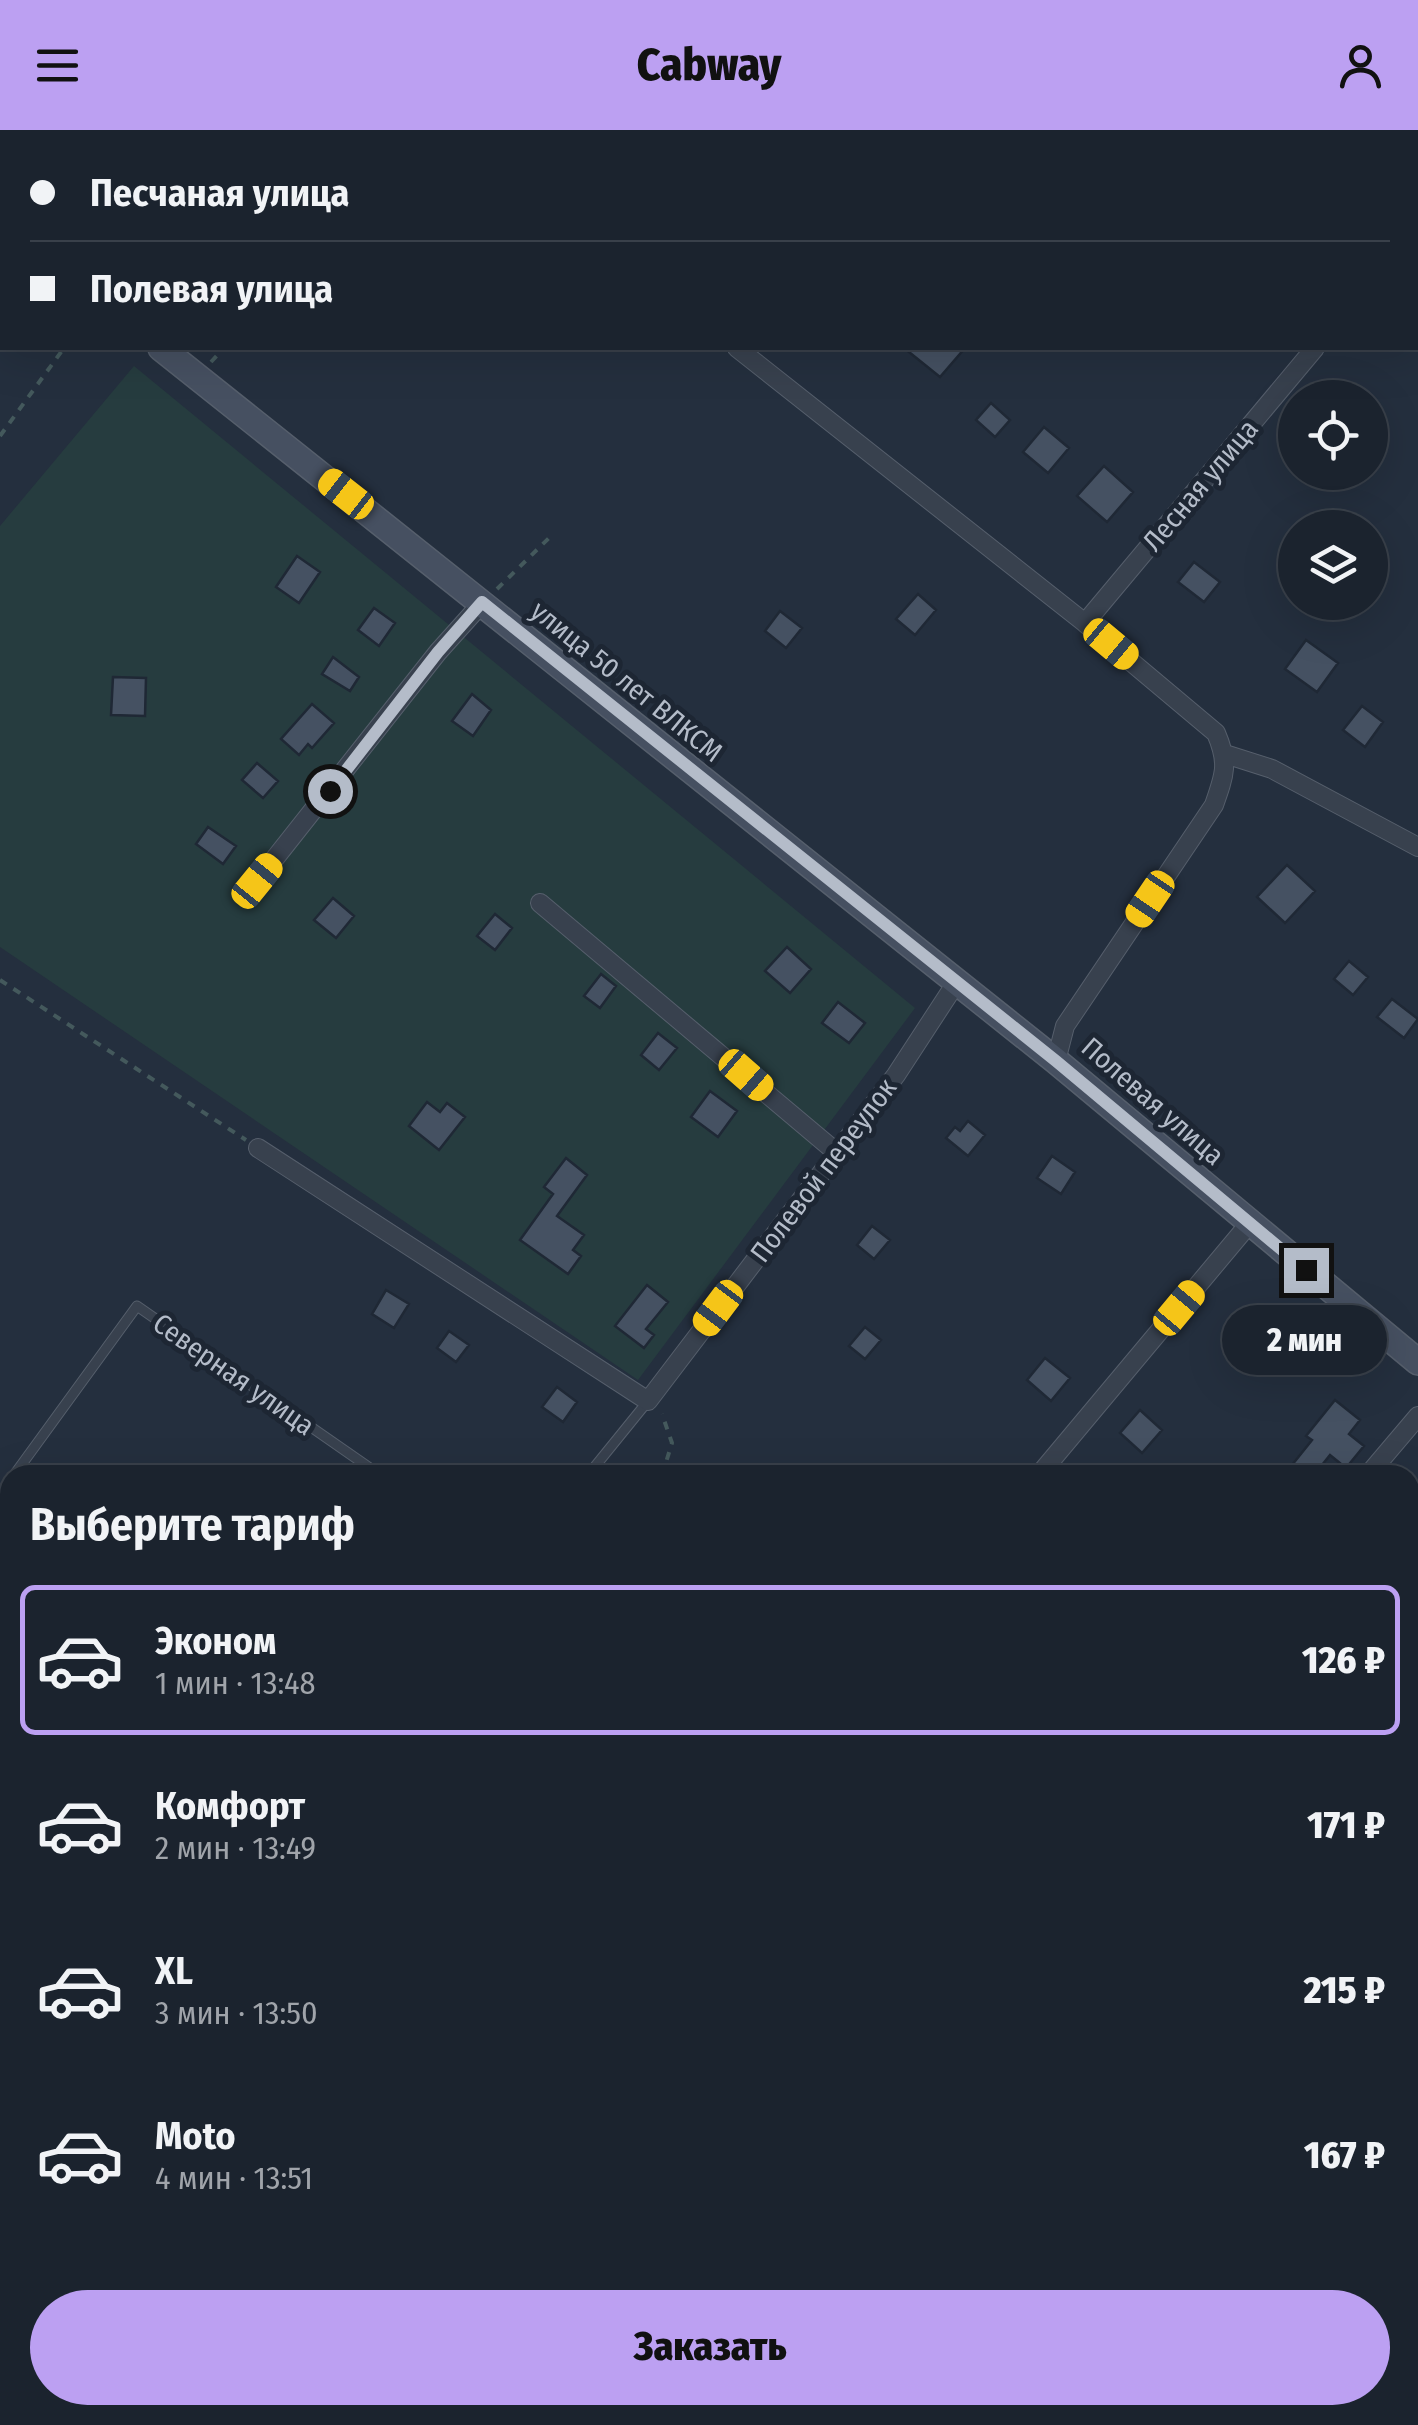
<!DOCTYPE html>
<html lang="ru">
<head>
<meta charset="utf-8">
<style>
  :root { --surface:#1b232e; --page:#242b36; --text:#f1f3f6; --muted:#a0a4aa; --line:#39404a; --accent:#bca0f2 }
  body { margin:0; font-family:"Fira Sans Condensed",sans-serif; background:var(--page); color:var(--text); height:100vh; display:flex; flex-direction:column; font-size:38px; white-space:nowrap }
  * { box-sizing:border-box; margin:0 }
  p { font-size:32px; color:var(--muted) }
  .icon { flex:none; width:55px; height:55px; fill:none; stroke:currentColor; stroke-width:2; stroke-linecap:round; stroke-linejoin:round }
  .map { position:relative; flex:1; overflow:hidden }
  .sheet { position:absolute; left:0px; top:1335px; width:1420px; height:960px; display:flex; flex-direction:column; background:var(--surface); border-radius:30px 30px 0 0; box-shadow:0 10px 40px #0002,0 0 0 2px var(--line) }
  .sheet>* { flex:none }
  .top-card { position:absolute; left:0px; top:0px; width:1420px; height:220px; box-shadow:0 10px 40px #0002,0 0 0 2px var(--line); display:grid; align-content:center; height:220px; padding:0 30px; background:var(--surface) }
  .controls { position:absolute; left:1278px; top:250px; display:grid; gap:20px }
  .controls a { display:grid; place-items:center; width:110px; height:110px; border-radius:50%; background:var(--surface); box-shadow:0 10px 40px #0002,0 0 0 2px var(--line); font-size:50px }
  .end { position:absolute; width:45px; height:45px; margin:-22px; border:12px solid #b4bcc9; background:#111; box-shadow:0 0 0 5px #111 }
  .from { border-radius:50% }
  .bubble { position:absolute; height:70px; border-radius:35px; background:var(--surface); box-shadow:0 10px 40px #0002,0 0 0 2px var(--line); font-size:32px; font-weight:800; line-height:70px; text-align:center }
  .car { position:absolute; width:30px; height:60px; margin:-30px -15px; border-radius:12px; box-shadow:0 0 8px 2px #0007; background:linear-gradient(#f5c518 24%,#345 0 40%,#f5c518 0 76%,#345 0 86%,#f5c518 0) }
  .top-card b { display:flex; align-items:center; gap:35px; height:95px; font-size:38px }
  .top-card b+b { border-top:2px solid var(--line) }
  .top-card i { width:25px; height:25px; background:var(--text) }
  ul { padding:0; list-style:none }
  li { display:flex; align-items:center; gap:30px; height:150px; margin:0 20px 15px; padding:0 10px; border:5px solid transparent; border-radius:15px }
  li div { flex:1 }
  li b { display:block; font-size:38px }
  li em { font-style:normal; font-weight:800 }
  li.on { border-color:var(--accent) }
  li>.icon { width:90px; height:90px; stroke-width:1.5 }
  h2 { padding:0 30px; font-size:45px; line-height:120px }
  .cta { display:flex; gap:20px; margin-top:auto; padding:20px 30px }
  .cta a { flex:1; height:115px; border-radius:60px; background:var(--accent); color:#111; font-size:40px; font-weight:800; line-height:115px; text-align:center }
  header { display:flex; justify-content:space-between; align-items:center; height:130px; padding:0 30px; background:var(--accent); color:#111; font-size:45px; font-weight:800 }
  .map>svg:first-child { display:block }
</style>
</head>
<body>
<header><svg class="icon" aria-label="menu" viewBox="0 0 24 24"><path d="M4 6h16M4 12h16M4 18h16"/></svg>Cabway<svg class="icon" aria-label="person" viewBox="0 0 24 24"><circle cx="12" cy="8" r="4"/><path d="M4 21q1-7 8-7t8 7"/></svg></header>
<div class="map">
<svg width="1418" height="2295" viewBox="0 0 1418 2295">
  <rect width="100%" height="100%" fill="#242f3e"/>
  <path fill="#263c3f" d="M134,236L915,878L638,1250L0,817V396Z
    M0,1646L10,1649V1775L0,1770Z
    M0,1873L10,1878V2285H825L845,2295H0Z"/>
  <path fill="#455162" stroke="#1f2835" stroke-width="2.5" d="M904,218H965L940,247Z
    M991,273L1010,290L995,307L976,290Z
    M1044,297L1069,318L1048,343L1023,322Z
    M1104,336L1133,362L1107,392L1077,366Z
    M297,426L320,442L299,473L276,457Z
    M1194,432L1220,452L1204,472L1178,452Z
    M918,464L936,480L915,505L896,489Z
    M374,478L395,493L379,516L358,500Z
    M780,481L802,498L786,518L765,501Z
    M1306,510L1338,533L1317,562L1285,539Z
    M333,527L359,547L350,561L322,544Z
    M113,547L146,548L145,586L111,585Z
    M472,564L491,580L473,606L452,591Z
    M312,574L334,593L312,618L308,614L299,625L281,609Z
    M1362,576L1383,592L1365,617L1343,600Z
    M257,633L278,651L263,668L242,650Z
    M208,697L236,716L223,734L196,714Z
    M1287,735L1315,761L1285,793L1257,767Z
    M333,768L354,786L336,808L314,790Z
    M495,784L512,798L495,820L477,806Z
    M787,817L811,839L790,863L765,841Z
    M1349,831L1368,847L1353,865L1334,849Z
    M601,844L616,856L600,878L584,866Z
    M1392,869L1418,889L1404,908L1377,887Z
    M838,872L865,893L849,913L822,893Z
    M658,903L677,918L659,940L641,925Z
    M710,961L737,981L718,1007L691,987Z
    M427,972L440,982L447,973L465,987L439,1020L409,996Z
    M968,991L985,1005L968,1026L946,1008L955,997L960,1001Z
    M1052,1026L1075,1042L1061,1064L1037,1048Z
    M566,1028L587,1045L557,1086L584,1105L573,1120L581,1126L568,1144L520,1110L553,1064L544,1057Z
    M872,1096L890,1110L874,1129L857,1115Z
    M647,1155L668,1172L646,1199L654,1205L644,1218L615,1196Z
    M386,1160L409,1174L394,1198L372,1184Z
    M865,1197L881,1210L865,1229L849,1216Z
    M449,1201L469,1215L456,1232L437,1218Z
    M1045,1228L1070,1248L1051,1271L1027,1250Z
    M557,1257L577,1272L563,1292L542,1277Z
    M1335,1270L1360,1290L1349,1304L1364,1316L1346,1338L1330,1325L1314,1345H1284L1312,1310L1306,1306Z
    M1140,1280L1162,1300L1142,1323L1120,1303Z"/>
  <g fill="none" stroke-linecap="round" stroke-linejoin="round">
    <g stroke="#565f6c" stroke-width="11">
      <path id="lane" d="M14,1345L137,1176L380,1345
        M588,1345L648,1271
        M0,1364L10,1350
        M0,1894L10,1899
        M0,2178L4,2180L0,2184
        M793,2285L813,2295"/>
    </g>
    <g stroke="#565f6c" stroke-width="20">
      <path id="street" d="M462,0L465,2
        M1275,0L1278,2
        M737,218L1085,493L1216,603C1229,633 1225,644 1214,675L1065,896L1056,931
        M1085,493L1315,218
        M1225,624L1272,639L1418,717
        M257,751L438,522L482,473
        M540,773L836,1022
        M258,1018L648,1271L896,945L956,853
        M1039,1345L1249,1094
        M1368,1345L1418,1286
        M1410,1843L1418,1834
        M1410,1949L1418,1957"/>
    </g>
    <g stroke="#565f6c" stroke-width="28">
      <path id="secondary" d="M0,87L2,89
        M161,218L1056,931L1418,1232"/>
    </g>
    <path stroke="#44595c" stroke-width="4" stroke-dasharray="8 8" stroke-linecap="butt" d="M408,2L410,0
      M211,232L224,218
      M0,306L64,218
      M497,459L549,408
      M0,850L246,1010
      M662,1345L672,1313L662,1284
      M1164,2295V2285"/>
    <use href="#lane" stroke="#38414e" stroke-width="9"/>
    <use href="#street" stroke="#38414e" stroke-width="18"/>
    <use href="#secondary" stroke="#465061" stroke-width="25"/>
    <g stroke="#5a6575" stroke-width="9">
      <path id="rail" d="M0,1803L10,1808
        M974,2285L994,2295"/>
    </g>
    <use href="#rail" stroke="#1d2633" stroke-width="5" stroke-dasharray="15" stroke-linecap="butt"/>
  </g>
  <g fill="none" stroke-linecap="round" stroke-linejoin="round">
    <path stroke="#b4bcc9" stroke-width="12" d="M330,661L438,522L482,472L1056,931L1306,1140"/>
  </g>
  <g text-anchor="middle" stroke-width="10" stroke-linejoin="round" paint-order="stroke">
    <g font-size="28" fill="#b4bcc9" stroke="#1d2633">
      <text transform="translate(1200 355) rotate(-50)" y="10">Лесная улица</text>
      <text transform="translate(627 551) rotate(39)" y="10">улица 50 лет ВЛКСМ</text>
      <text transform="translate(1153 971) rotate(41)" y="10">Полевая улица</text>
      <text transform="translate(823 1040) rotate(-53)" y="10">Полевой переулок</text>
      <text transform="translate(234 1244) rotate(35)" y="10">Северная улица</text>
    </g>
  </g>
</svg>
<div class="controls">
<a><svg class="icon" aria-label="locate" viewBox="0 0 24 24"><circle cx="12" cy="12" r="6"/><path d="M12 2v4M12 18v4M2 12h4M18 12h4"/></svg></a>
<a><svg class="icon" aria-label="layers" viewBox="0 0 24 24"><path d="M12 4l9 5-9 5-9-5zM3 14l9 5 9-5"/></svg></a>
</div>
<i class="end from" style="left:330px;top:661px"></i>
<i class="end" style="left:1306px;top:1140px"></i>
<div class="bubble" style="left:1222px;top:1175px;width:165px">2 мин</div>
<i class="car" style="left:346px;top:364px;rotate:308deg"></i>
<i class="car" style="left:1111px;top:514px;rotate:130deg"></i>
<i class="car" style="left:257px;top:751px;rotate:39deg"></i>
<i class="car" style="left:1150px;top:769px;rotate:214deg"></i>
<i class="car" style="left:746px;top:945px;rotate:131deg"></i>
<i class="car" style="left:718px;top:1178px;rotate:217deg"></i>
<i class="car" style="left:1179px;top:1178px;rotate:40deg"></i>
<div class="top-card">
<b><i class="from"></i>Песчаная улица</b>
<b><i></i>Полевая улица</b>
</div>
<section class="sheet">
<h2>Выберите тариф</h2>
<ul>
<li class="on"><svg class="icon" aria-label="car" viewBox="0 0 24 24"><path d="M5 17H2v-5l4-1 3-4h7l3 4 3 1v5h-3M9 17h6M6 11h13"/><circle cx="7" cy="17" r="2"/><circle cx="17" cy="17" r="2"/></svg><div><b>Эконом</b><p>1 мин · 13:48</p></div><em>126 ₽</em></li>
<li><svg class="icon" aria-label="car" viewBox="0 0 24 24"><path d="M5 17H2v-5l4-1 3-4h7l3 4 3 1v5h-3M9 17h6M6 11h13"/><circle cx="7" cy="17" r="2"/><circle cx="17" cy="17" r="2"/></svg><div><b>Комфорт</b><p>2 мин · 13:49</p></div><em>171 ₽</em></li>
<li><svg class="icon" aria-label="car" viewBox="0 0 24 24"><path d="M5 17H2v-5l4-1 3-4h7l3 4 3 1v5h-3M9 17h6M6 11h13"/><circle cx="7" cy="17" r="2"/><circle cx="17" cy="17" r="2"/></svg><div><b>XL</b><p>3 мин · 13:50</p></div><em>215 ₽</em></li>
<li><svg class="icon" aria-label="car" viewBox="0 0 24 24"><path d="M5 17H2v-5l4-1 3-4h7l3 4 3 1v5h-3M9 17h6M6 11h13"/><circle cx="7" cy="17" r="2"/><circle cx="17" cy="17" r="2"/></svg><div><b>Moto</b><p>4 мин · 13:51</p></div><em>167 ₽</em></li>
</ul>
<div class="cta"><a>Заказать</a></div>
</section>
</div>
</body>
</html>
